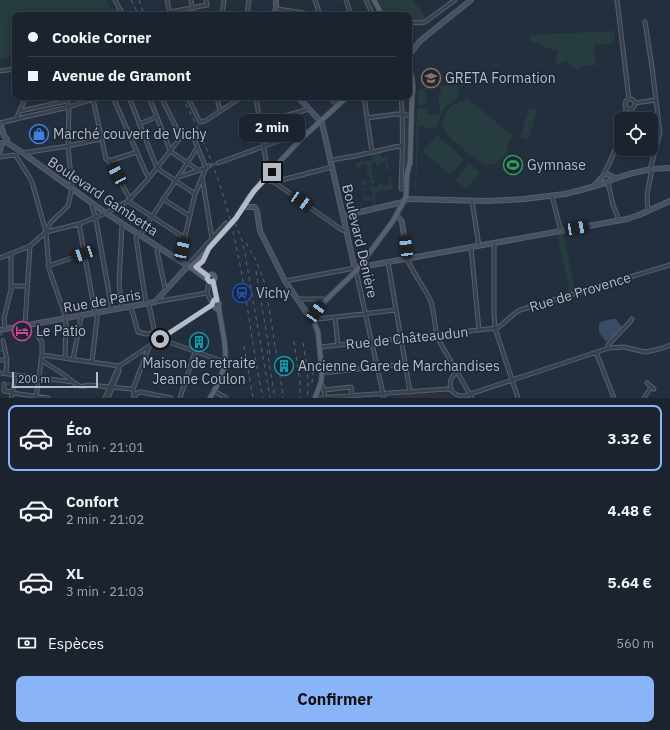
<!DOCTYPE html>
<html lang="fr">
<head>
<meta charset="utf-8">
<style>
  :root { --surface:#1b232e; --page:#242b36; --text:#f1f3f6; --muted:#a0a4aa; --line:#39404a; --accent:#8ab4f8 }
  body { margin:0; font-family:"IBM Plex Sans",sans-serif; background:var(--page); color:var(--text); height:100vh; display:flex; flex-direction:column; font-size:15px; white-space:nowrap }
  * { box-sizing:border-box; margin:0 }
  p { font-size:13px; color:var(--muted) }
  .icon { flex:none; width:22px; height:22px; fill:none; stroke:currentColor; stroke-width:2; stroke-linecap:round; stroke-linejoin:round }
  .map { position:relative; height:398px; overflow:hidden }
  .sheet { display:flex; flex-direction:column; background:var(--surface); flex:1 }
  .sheet>* { flex:none }
  .banner { position:absolute; left:12px; top:12px; width:400px; height:88px; border-radius:8px; box-shadow:0 2px 10px #0003,0 0 0 1px var(--line); display:grid; align-content:center; height:88px; padding:0 16px; background:var(--surface) }
  .tools { position:absolute; left:614px; top:112px; display:grid; gap:8px }
  .tools a { display:grid; place-items:center; width:44px; height:44px; border-radius:8px; background:var(--surface); box-shadow:0 2px 10px #0003,0 0 0 1px var(--line); font-size:20px }
  .scale { position:absolute; left:12px; bottom:10px; width:86px; box-sizing:border-box; padding-left:4px; border:2px solid #b4bcc9; border-top:0; font-size:11px; line-height:14px; white-space:nowrap; color:#b4bcc9; -webkit-text-stroke:3px #1d2633; paint-order:stroke }
  .end { position:absolute; width:18px; height:18px; margin:-9px; border:5px solid #b4bcc9; background:#111; box-shadow:0 0 0 2px #111 }
  .from { border-radius:50% }
  .bubble { position:absolute; height:28px; border-radius:8px; background:var(--surface); box-shadow:0 2px 10px #0003,0 0 0 1px var(--line); font-size:13px; font-weight:700; line-height:28px; text-align:center }
  .car { position:absolute; width:12px; height:24px; margin:-12px -6px; border-radius:5px; box-shadow:0 0 3px 1px #0007; background:linear-gradient(#222 24%,#8ab4d8 0 40%,#222 0 76%,#8ab4d8 0 86%,#222 0) }
  .banner b { display:flex; align-items:center; gap:14px; height:38px; font-size:15px }
  .banner b+b { border-top:1px solid var(--line) }
  .banner i { width:10px; height:10px; background:var(--text) }
  ul { padding:7px 0 0; list-style:none }
  li { display:flex; align-items:center; gap:12px; height:66px; margin:0 8px 6px; padding:0 8px; border:2px solid transparent; border-radius:8px }
  li div { flex:1 }
  li b { display:block; font-size:15px }
  li em { font-style:normal; font-weight:700 }
  li.selected { border-color:var(--accent) }
  li>.icon { width:36px; height:36px; stroke-width:1.5 }
  .pay { display:flex; align-items:center; gap:10px; height:44px; padding:0 16px; font-size:15px }
  .pay p { margin-inline-start:auto }
  .primary-button { display:flex; gap:8px; margin-top:auto; padding:8px 16px }
  .primary-button a { flex:1; height:46px; border-radius:8px; background:var(--accent); color:#111; font-size:16px; font-weight:700; line-height:46px; text-align:center }
  .map>svg:first-child { display:block }
</style>
</head>
<body>
<div class="map">
<svg width="670" height="398" viewBox="0 0 670 398">
  <rect width="100%" height="100%" fill="#242f3e"/>
  <path fill="#32303f" d="M433,392L446,394L455,398H390L420,393Z"/>
  <path fill="#263c3f" d="M0,0H107L111,9L116,7L120,15H15V56L0,59Z
    M379,0H413L424,15V21L409,20V15H386Z
    M614,31L615,43L594,45L596,65L584,66L577,69L573,68L569,65L568,61L555,65L558,52L530,41L531,35Z
    M456,85L459,87L458,98L444,108L435,129L419,126L416,189L417,190H415L417,109L427,108L428,114H431V115L440,114L441,112H440L438,95L441,94L440,87L425,89L427,104L418,105V89L420,90L424,89V87Z
    M466,97L513,136C507,142 509,150 504,156C490,173 476,160 464,150C458,144 451,139 445,133C444,129 442,125 443,120C445,110 455,101 466,101L464,99Z
    M529,108L537,110L528,140L520,137Z
    M405,116H408L410,118L408,162L405,185L403,183Z
    M437,135L464,159L450,175L423,151Z
    M380,152L381,158L387,157L389,169L385,170V169H386L385,161L379,163V166H377V162L371,163L373,180H375V182L372,184L371,182L364,185V186H361L360,185L362,184L361,180H363L365,182L371,181L369,174H367L366,172L368,171L366,164L360,166L359,168L361,169L358,170L356,164H354V163L372,160L371,154Z
    M469,163L480,173L466,189L455,180Z
    M391,176L393,190L376,191L375,201L376,206L370,208L369,207L373,206V204L372,199L365,201L362,189L366,188V190H365L364,192L366,197L369,198L373,197L371,189H369V187L374,186V188L378,187V185H380V183H382L383,186L389,185L388,177H386Z
    M563,233L575,290L565,293L569,287L557,234Z"/>
  <path fill="#394c67" d="M611,319H616L622,327L614,336L606,342L599,332V324L601,322Z"/>
  <g fill="none" stroke-linecap="round" stroke-linejoin="round">
    <path stroke="#3a4453" stroke-width="3" stroke-dasharray="3 1.5" stroke-linecap="butt" d="M209,166L218,163
      M1,333L3,341
      M0,351L2,350
      M7,384H12"/>
    <g stroke="#565f6c" stroke-width="5">
      <path id="street" d="M115,0L123,15
        M167,0L170,15
        M191,0L193,15
        M315,0L320,15
        M346,0L351,15
        M366,0L373,15
        M617,0L629,99
        M170,12L207,5L206,0
        M222,15L224,0
        M247,15L249,0
        M269,15L278,9L317,15
        M409,22L419,23L425,22L455,0
        M645,22L652,67L660,133L651,166L652,169C650,182 644,198 649,211
        M0,71L15,69
        M113,97L146,173L149,178
        M129,97L157,168L195,194
        M149,97L170,150
        M161,97L181,137
        M188,97L189,100L200,122L205,121L242,97
        M217,97L220,111
        M256,97L268,174
        M330,97L337,105
        M364,97L372,152
        M401,97C404,128 402,158 401,189
        M93,99L106,159L108,160H112L137,152
        M625 104a5 5 0 1 1 10 0a5 5 0 1 1-10 0Z
        M635,103L656,100
        M367,118L396,114L411,115
        M16,119L26,97
        M625,119L626,106
        M628,119L632,108
        M0,123L16,119L69,107L99,97
        M260,123L309,109
        M139,124L157,117
        M170,151L198,170
        M23,153L68,146L101,139
        M0,157L13,155L16,156L30,178L32,182L46,232L49,269L66,318
        M331,160L355,156L403,145
        M109,161L130,199
        M218,163L298,134L307,132
        M603,175L605,171L609,164L621,135
        M202,177L212,238
        M269,181L274,182L342,230L347,231
        M274,182L332,167
        M608,183L613,205L619,220
        M552,196L561,231
        M163,199L190,216
        M128,201L185,238
        M472,201L479,246
        M92,203C91,209 96,214 96,220L112,310
        M79,224L95,313
        M46,232L79,224L104,214L128,201L149,178L181,137L186,134H191L193,136L206,168L178,177
        M138,234L136,238L146,304
        M140,235L197,148
        M494,243V315L495,328L518,398
        M159,247L157,251L165,288L167,289
        M471,247L479,330
        M0,258L30,246L46,232L51,222L68,206L72,188L68,146L69,107L67,101L20,111
        M407,258C413,274 425,287 431,302C435,314 434,327 438,339L472,398
        M179,261L195,194L206,168L209,166
        M388,262L410,392
        M48,266L84,254
        M190,267L191,262L226,223
        M356,271L384,398
        M209,281L207,293L212,303
        M285,281L355,268
        M11,286H27
        M297,299H327
        M155,302L207,293
        M149,304L156,339L157,342
        M131,307L138,332L146,334L154,333
        M122,308L119,283L122,225L123,224
        M335,317L338,345
        M315,318L319,319L396,310
        M25,325L30,246
        M5,329L4,318L11,290V254
        M160,339L225,362
        M3,341L7,360L6,374
        M320,347L497,328C505,323 511,315 520,310L670,265
        M609,348L608,345L630,322L632,319
        M596,352L614,398
        M42,355L119,366
        M65,358L66,324L65,318
        M73,359L81,318V316
        M0,360H7
        M41,360L66,376L73,382
        M92,362L97,318V313
        M457,372C446,380 448,396 464,396L609,348L624,347L645,352L650,351L663,348L670,345
        M0,373L73,382C79,387 82,387 89,385L131,389H133
        M322,373L405,364
        M321,382L324,390L325,398
        M647,383L654,389
        M4,384V391L13,392
        M324,390L351,387L352,396
        M214,391L226,398
        M12,393L48,398
        M134,397L137,393L141,392L171,398
        M11,398L16,375
        M36,398L42,355V342L38,336
        M105,398L119,366L212,305
        M108,398L119,371V368
        M134,398L133,389L149,347
        M180,398L195,352
        M318,398L447,389L451,390
        M644,398L651,387"/>
    </g>
    <g stroke="#565f6c" stroke-width="6">
      <path id="secondary" d="M276,0V15
        M409,55L420,41L471,0
        M298,97L322,123L355,269
        M0,123L4,136L7,139L6,142
        M6,142L23,153L27,156L103,211L186,265L190,267
        M0,151L2,143
        M595,185L605,174H607L615,178
        M408,199L488,201L524,199L565,194L581,190L605,183C609,182 612,179 617,178C634,172 651,168 670,168
        M243,207H255L257,211L260,231L285,281L309,316L314,318
        M396,215L401,220L402,222L407,258
        M343,216L403,202L405,201
        M355,268L627,219L639,215L670,201
        M0,330L155,302L186,268L190,267"/>
    </g>
    <g stroke="#414a57" stroke-width="6">
      <path id="primary" d="M374,0L382,15
        M409,67C413,78 414,87 412,98L410,164
        M236,218L249,197L268,174L302,138L347,97
        M190,267L198,260L227,228
        M190,267L209,281L212,282L214,281L215,278L214,275L211,274L208,276
        M196,267L208,276
        M213,281L217,301
        M210,398C219,383 227,367 225,349C225,341 223,334 222,327C221,320 218,310 219,303L217,301H214L212,303V305L219,311
        M315,398L321,382L322,373L318,332L314,322L316,313L327,299L356,271L393,221L406,197L407,174L410,162"/>
    </g>
    <use href="#street" stroke="#38414e" stroke-width="3"/>
    <use href="#secondary" stroke="#465061" stroke-width="4"/>
    <use href="#primary" stroke="#56606e" stroke-width="4.5"/>
    <path stroke="#5a6575" stroke-width="1" stroke-dasharray="4 4" stroke-linecap="butt" d="M131,0L139,15
      M139,0L144,15
      M182,97C207,144 225,193 236,245C247,296 252,347 263,398
      M235,223L242,240L245,254L270,398
      M246,243L256,260L265,284L282,388L283,398
      M256,271L270,354
      M294,341L300,382V398
      M303,343C306,362 310,379 307,398
      M244,346L253,398
      M267,350L275,398
      M312,383L314,366"/>
    <g stroke="#414a57" stroke-width="6" stroke-linecap="butt">
      <path id="primary-bridge" d="M227,228L236,218"/>
    </g>
    <use href="#primary-bridge" stroke="#56606e" stroke-width="4.5"/>
  </g>
  <g fill="none" stroke-linecap="round" stroke-linejoin="round">
    <path stroke="#b4bcc9" stroke-width="5" d="M160,339L212,305L213,302L214,300H217L213,281L210,282L209,281L207,278L208,276L196,267L203,261L209,248L236,218L254,191L272,172"/>
  </g>
  <defs>
    <g id="university-ring" transform="scale(1)"><circle r="9.5" fill="#1d2633" stroke="#8d6e63" stroke-width="1.5"/><path d="M0-5L7-2L0 1L-7-2ZM-4 1L0 2.5L4 1V4Q0 6-4 4Z" fill="#8d6e63"/></g>
    <g id="shop-ring" transform="scale(1)"><circle r="9.5" fill="#1d2633" stroke="#3f7fe0" stroke-width="1.5"/><path d="M-5-2.5h2.3a2.7 3.5 0 0 1 5.4 0H5L5.5 6h-11ZM-1.5-2.5h3a1.5 2.3 0 0 0-3 0Z" fill="#3f7fe0"/></g>
    <g id="stadium-ring" transform="scale(1)"><circle r="9.5" fill="#1d2633" stroke="#2e9e5b" stroke-width="1.5"/><path d="M0-5a6.5 5 0 1 0 0 10a6.5 5 0 1 0 0-10ZM-3.5-1.8h7v3.6h-7Z" fill="#2e9e5b"/></g>
    <g id="station-ring" transform="scale(1)"><circle r="9.5" fill="#1d2633" stroke="#1a4fb4" stroke-width="1.5"/><path d="M-3-6H3Q5-6 5-4V2Q5 4 3 4L4.5 6H3L1.5 4h-3L-3 6H-4.5L-3 4Q-5 4-5 2V-4Q-5-6-3-6ZM-3.5-4v3h7v-3ZM-3.5 1v1.5H-2V1ZM2 1v1.5H3.5V1Z" fill="#1a4fb4"/></g>
    <g id="hotel-ring" transform="scale(1)"><circle r="9.5" fill="#1d2633" stroke="#d1479c" stroke-width="1.5"/><path d="M-6-4.5h1.5V1H6V5H4.5V3h-9V5H-6ZM-4 0a1.8 1.8 0 1 1 3.6 0ZM.5 0V-2.5h3Q6-2.5 6 0Z" fill="#d1479c"/></g>
    <g id="building-ring" transform="scale(1)"><circle r="9.5" fill="#1d2633" stroke="#0f9aa8" stroke-width="1.5"/><path d="M-4-6H4V6H1V3H-1V6H-4ZM-2.5-4.3h1.7v1.8h-1.7ZM.8-4.3h1.7v1.8H.8ZM-2.5-1h1.7V.8h-1.7ZM.8-1h1.7V.8H.8Z" fill="#0f9aa8"/></g>
  </defs>
  <g fill-rule="evenodd">
    <use href="#university-ring" x="431" y="78"/>
    <use href="#shop-ring" x="39" y="134"/>
    <use href="#stadium-ring" x="513" y="165"/>
    <use href="#station-ring" x="242" y="293"/>
    <use href="#hotel-ring" x="22" y="331"/>
    <use href="#building-ring" x="199" y="342"/>
    <use href="#building-ring" x="284" y="366"/>
  </g>
  <g text-anchor="middle" stroke-width="3" stroke-linejoin="round" paint-order="stroke">
    <g font-size="14" fill="#b4bcc9" stroke="#1d2633" text-anchor="start">
      <text x="445" y="83">GRETA Formation</text>
      <text x="53" y="139">Marché couvert de Vichy</text>
      <text x="527" y="170">Gymnase</text>
      <text x="256" y="298">Vichy</text>
      <text x="36" y="336">Le Patio</text>
      <text x="199" y="368" text-anchor="middle">Maison de retraite<tspan x="199" dy="16">Jeanne Coulon</tspan></text>
      <text x="298" y="371">Ancienne Gare de Marchandises</text>
    </g>
    <g font-size="14" fill="#b4bcc9" stroke="#1d2633">
      <text transform="translate(103 196) rotate(34)" y="5">Boulevard Gambetta</text>
      <text transform="translate(360 241) rotate(77)" y="5">Boulevard Denière</text>
      <text transform="translate(580 292) rotate(-17)" y="5">Rue de Provence</text>
      <text transform="translate(102 301) rotate(-10)" y="5">Rue de Paris</text>
      <text transform="translate(407 338) rotate(-6)" y="5">Rue de Châteaudun</text>
    </g>
  </g>
</svg>
<div class="tools">
<a><svg class="icon" aria-label="locate" viewBox="0 0 24 24"><circle cx="12" cy="12" r="6"/><path d="M12 2v4M12 18v4M2 12h4M18 12h4"/></svg></a>
</div>
<div class="scale">200 m</div>
<i class="end from" style="left:160px;top:339px"></i>
<i class="end" style="left:272px;top:172px"></i>
<div class="bubble" style="left:239px;top:114px;width:66px">2 min</div>
<i class="car" style="left:117px;top:174px;rotate:331deg"></i>
<i class="car" style="left:301px;top:201px;rotate:125deg"></i>
<i class="car" style="left:577px;top:228px;rotate:80deg"></i>
<i class="car" style="left:406px;top:247px;rotate:353deg"></i>
<i class="car" style="left:182px;top:249px;rotate:13deg"></i>
<i class="car" style="left:83px;top:254px;rotate:251deg"></i>
<i class="car" style="left:316px;top:312px;rotate:36deg"></i>
<div class="banner">
<b><i class="from"></i>Cookie Corner</b>
<b><i></i>Avenue de Gramont</b>
</div>
</div>
<section class="sheet">
<ul>
<li class="selected"><svg class="icon" aria-label="car" viewBox="0 0 24 24"><path d="M5 17H2v-5l4-1 3-4h7l3 4 3 1v5h-3M9 17h6M6 11h13"/><circle cx="7" cy="17" r="2"/><circle cx="17" cy="17" r="2"/></svg><div><b>Éco</b><p>1 min · 21:01</p></div><em>3.32 €</em></li>
<li><svg class="icon" aria-label="car" viewBox="0 0 24 24"><path d="M5 17H2v-5l4-1 3-4h7l3 4 3 1v5h-3M9 17h6M6 11h13"/><circle cx="7" cy="17" r="2"/><circle cx="17" cy="17" r="2"/></svg><div><b>Confort</b><p>2 min · 21:02</p></div><em>4.48 €</em></li>
<li><svg class="icon" aria-label="car" viewBox="0 0 24 24"><path d="M5 17H2v-5l4-1 3-4h7l3 4 3 1v5h-3M9 17h6M6 11h13"/><circle cx="7" cy="17" r="2"/><circle cx="17" cy="17" r="2"/></svg><div><b>XL</b><p>3 min · 21:03</p></div><em>5.64 €</em></li>
</ul>
<div class="pay"><svg class="icon" aria-label="cash" viewBox="0 0 24 24"><path d="M3 7h18v10H3z"/><circle cx="12" cy="12" r="2"/></svg>Espèces<p>560 m</p></div>
<div class="primary-button"><a>Confirmer</a></div>
</section>
</body>
</html>
